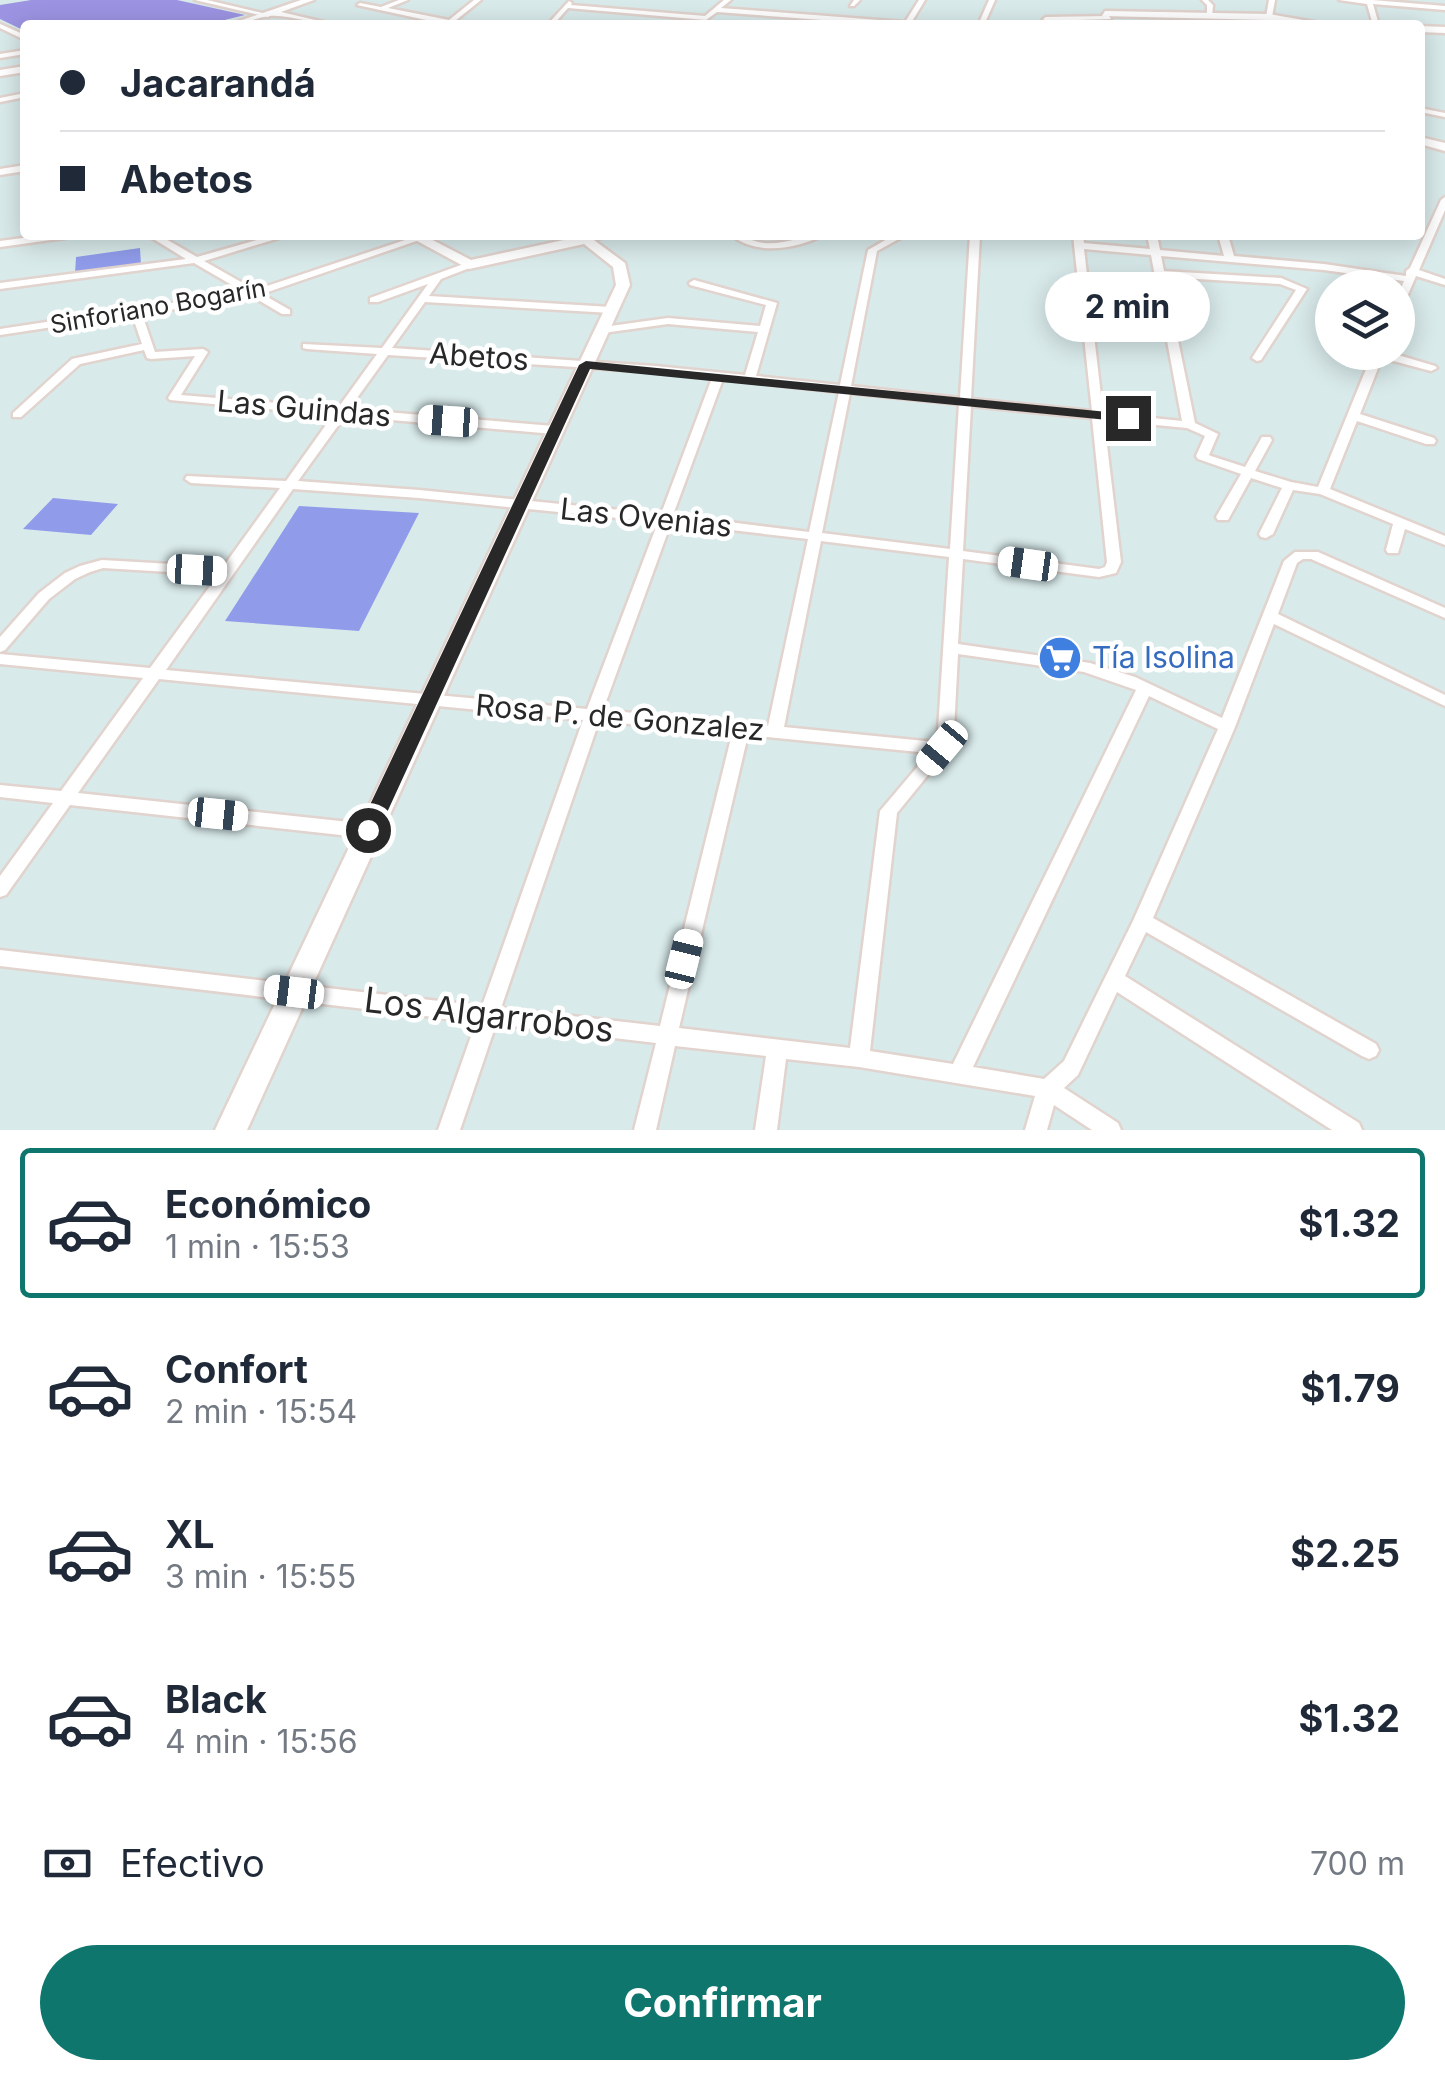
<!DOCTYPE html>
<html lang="es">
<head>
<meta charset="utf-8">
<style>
  :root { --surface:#fff; --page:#f2f2f3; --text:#1f2937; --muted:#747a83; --line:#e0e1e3; --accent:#0f766e }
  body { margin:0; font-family:Inter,sans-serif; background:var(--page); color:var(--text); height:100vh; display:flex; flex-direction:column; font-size:38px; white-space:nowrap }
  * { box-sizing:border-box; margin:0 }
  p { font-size:32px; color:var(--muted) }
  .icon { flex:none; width:55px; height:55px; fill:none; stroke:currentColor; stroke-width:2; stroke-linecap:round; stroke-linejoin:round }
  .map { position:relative; height:1130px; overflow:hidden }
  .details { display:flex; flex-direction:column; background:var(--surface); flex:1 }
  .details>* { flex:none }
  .banner { position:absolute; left:20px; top:20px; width:1405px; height:220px; border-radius:10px; box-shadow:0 5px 25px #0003; display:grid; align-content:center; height:220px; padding:0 40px; background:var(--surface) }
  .fabs { position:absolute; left:1315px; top:270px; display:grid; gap:20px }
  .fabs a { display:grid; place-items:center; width:100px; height:100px; border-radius:50%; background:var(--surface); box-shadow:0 5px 25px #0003; font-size:50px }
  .end { position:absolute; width:45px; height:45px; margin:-22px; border:12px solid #282828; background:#fff; box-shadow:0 0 0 5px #fff }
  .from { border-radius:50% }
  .bubble { position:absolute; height:70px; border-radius:35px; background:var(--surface); box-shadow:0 5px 25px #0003; font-size:32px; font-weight:700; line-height:70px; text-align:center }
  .car { position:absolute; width:30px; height:60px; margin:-30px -15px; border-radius:12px; box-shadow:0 0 8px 2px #0007; background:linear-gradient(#fff 24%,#345 0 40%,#fff 0 76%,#345 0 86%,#fff 0) }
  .banner b { display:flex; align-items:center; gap:35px; height:95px; font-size:38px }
  .banner b+b { border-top:2px solid var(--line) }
  .banner i { width:25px; height:25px; background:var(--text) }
  ul { padding:18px 0 0; list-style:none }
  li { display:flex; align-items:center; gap:30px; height:150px; margin:0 20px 15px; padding:0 20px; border:5px solid transparent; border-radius:10px }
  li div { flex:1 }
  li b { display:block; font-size:38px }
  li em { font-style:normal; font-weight:700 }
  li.selected { border-color:var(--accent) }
  li>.icon { width:90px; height:90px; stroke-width:1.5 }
  .pay { display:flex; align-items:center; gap:25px; height:110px; padding:0 40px; font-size:38px }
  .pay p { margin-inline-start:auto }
  .button { display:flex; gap:20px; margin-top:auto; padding:20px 40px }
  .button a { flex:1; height:115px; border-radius:60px; background:var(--accent); color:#fff; font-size:40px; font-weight:700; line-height:115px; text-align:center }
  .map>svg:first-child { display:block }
</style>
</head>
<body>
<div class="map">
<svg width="1445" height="1130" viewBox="0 0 1445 1130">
  <rect width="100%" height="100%" fill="#d9eaeb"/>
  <path fill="#9c94e2" d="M31,0H177L245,15L204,25H25V31L0,19V5Z"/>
  <path fill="#909cea" d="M140,248L141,265L75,274L76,257Z
    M53,498L118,504L91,535L23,529Z
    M299,506L419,513L359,631L225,621Z"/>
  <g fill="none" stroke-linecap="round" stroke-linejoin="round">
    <g stroke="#e1d3ce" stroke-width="5">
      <path id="street" d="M195,0H207L271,15L268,17Z
        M399,0H408L388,8L449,20L474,0H481L455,21L469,25H449L357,5L360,3L381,7Z
        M724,0H731L721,8L905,22L919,0H925L911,23L917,25H889L717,12L706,20L568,8L553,25H547L569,1L572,3L571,5L705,16Z
        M854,0H860L854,6H850Z
        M989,0H995L984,25H978Z
        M1202,0H1208L1213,5L1212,17L1207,16V5Z
        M1269,0H1275L1272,17L1269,19L1266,17Z
        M1339,0H1372L1445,6V10L1373,4L1379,25H1373L1367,4Z
        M1109,16L1111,19L1046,21L1043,19L1046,17Z
        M0,24L25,35V40L0,28Z
        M25,50V54L0,58V54Z
        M25,93V97L0,102V98Z
        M1420,108L1445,113V117L1420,112Z
        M25,165V171L0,175V169Z
        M1445,197V210L1419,270L1445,279V285L1416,276L1403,306L1398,309V296L1404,281L1324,270L1161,256L1164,271L1281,278L1307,289L1261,360L1257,361L1252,358L1296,290L1280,284L1165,277L1195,423L1218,434L1209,455L1211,456L1245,467L1262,437H1270L1272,440L1255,471L1291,482L1318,487L1373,352H1388L1435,366L1437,368L1431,371L1382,358L1360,414L1434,438L1436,441L1434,444H1426L1357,421L1330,489L1445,536V545L1405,529L1398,553H1388L1386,550L1393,524L1320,494L1293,490L1273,534L1266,538L1261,537L1259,534L1282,488L1251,478L1228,520H1218L1216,517L1241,474L1198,459L1196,456L1205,436L1187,428L1104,420L1121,562L1116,573L1099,577L963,559L958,644L1090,663L1135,677L1222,718L1284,561L1295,552H1318L1445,608V618L1311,559H1303L1297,563L1278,614L1445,695V706L1274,624L1235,727L1153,918L1376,1044L1379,1050L1376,1056L1369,1059L1362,1056L1146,932L1125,976L1359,1123L1362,1130H1332L1117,992L1078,1075L1064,1088L1118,1123L1121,1130H1092L1054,1105L1047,1130H1025L1035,1096L859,1067L786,1059L777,1130H755L766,1056L675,1046L656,1130H634L656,1043L496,1024L460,1130H438L476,1022L0,966V950L482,1006L583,720L159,679L78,793L368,824L374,826L377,831L374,836L368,838L70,805L6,895L0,897V876L53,803L0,797V785L61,791L143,678L0,664V654L150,668L218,575L103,568L90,572L75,579L49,599L5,650L0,652V637L39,593L65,573L80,566L102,560L223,567L280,488L191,483L185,479L187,476L286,481L333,415L170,400L168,398L195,356L151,359L147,358L144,350L80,364L21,417H13V413L72,359L142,344L132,315L0,335V329L244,292L194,263L0,289V283L186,259L147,235H159L197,257L274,235H289L204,261L255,290L420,235H434L262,294L290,310V314H282L253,297L142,314L155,352L203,349L208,352L181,395L338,408L377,354L307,349L303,348V344L382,348L428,284L378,302H370V298L469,262L474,265L472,267L441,279L429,296L611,307L616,310L611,313L425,302L392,348L655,366L745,375L758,332L668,324L603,333L598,330L603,327L668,318L760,326L766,305L690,285L689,283L694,280L777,303L756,376L840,385L868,250L894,235H906L877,251L851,386L960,398L970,235H980L971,399L1092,411L1073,235H1083L1084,243L1150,249L1147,235H1157L1160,250L1224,256L1218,235H1228L1234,256L1324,264L1406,276V271L1410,268L1441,200ZM1084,249L1151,255L1182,421L1103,413ZM388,355L655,372L712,378L661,514L419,490L298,481L345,416L554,434L560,430L554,426L349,409ZM723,379L839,392L809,532L673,515ZM850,393L959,404L950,549L822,533ZM971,406L1092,418L1107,562L1105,567L1099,569L963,551ZM293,489L419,498L658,522L587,709L166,670ZM671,523L808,539L768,726L603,710ZM821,541L949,557L938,730L935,742L784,727ZM958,654L1084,672L1136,690L953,1064L870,1051L897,813L950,748L954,730ZM1149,696L1218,729L1133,921L1064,1061L1044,1079L973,1067ZM599,721L732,734L660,1026L501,1008ZM748,735L929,753L880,811L850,1048L679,1028Z
        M45,235H70L65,238L0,247V241Z
        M593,235H611L587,242L582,239Z
        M731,235C744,235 752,242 764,243C784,245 803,235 824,235C796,249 757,256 731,235Z"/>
    </g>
    <g stroke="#e1d3ce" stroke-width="5">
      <path id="secondary" d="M301,0H314L281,12L337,25C315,25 289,14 269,16C254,18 243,25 227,25Z
        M1105,11L1269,14L1332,25L1269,20L1102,16Z
        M1420,26L1445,27V33L1420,32Z
        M25,66V72L0,76V70Z
        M1420,137L1445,143V151L1420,144Z
        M406,235H423L471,260L587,235L625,263L630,285L247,1130H215L616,285L613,267L584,244L469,269Z"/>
    </g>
    <use href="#street" fill="#fff" fill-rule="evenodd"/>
    <use href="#secondary" fill="#fff" fill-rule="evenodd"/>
  </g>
  <path fill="#282828" d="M586,361L1128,414L1135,418L1128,422L590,369L379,830L368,838L361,836L358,830L579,365Z"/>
  <defs>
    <g id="supermarket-disc" transform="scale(2.25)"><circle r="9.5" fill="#3f7fe0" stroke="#fff"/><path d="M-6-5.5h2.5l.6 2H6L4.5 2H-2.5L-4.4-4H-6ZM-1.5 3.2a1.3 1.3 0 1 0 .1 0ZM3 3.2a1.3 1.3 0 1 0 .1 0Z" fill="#fff"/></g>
  </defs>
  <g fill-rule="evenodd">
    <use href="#supermarket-disc" x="1060" y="658"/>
  </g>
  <g text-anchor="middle" stroke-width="9" stroke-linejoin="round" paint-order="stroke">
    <g font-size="25" fill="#282828" stroke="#fff">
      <text transform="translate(158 306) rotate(-10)" y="9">Sinforiano Bogarín</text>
    </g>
    <g font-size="30" fill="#282828" stroke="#fff">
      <text transform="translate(479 357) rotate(4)" y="10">Abetos</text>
      <text transform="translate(304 409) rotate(5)" y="10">Las Guindas</text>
      <text transform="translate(646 518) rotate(6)" y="10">Las Ovenias</text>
      <text transform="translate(620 718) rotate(5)" y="10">Rosa P. de Gonzalez</text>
    </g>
    <g font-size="30" fill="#366cbe" stroke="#fff" text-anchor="start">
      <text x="1092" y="668">Tía Isolina</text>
    </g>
    <g font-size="35" fill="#282828" stroke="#fff">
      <text transform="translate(489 1015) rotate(7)" y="12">Los Algarrobos</text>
    </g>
  </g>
</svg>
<div class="fabs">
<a><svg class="icon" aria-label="layers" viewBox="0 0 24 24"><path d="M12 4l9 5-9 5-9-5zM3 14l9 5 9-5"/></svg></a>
</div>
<i class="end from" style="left:368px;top:830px"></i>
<i class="end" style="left:1128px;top:418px"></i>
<div class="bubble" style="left:1045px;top:272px;width:165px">2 min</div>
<i class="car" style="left:448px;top:421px;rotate:274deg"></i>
<i class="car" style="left:1028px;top:564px;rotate:278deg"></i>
<i class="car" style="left:197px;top:570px;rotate:93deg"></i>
<i class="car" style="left:942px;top:748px;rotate:220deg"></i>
<i class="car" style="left:218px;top:814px;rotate:96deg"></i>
<i class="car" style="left:684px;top:959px;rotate:14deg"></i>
<i class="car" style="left:294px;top:992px;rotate:277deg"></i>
<div class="banner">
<b><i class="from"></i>Jacarandá</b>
<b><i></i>Abetos</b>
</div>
</div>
<section class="details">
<ul>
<li class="selected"><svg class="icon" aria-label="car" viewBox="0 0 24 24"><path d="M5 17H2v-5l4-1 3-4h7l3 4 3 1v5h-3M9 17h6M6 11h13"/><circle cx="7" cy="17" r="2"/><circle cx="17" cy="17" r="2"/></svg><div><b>Económico</b><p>1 min · 15:53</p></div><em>$1.32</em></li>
<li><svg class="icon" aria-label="car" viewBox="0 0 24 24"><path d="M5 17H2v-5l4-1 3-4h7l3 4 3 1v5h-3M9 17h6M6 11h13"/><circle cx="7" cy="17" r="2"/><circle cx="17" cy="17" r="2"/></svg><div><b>Confort</b><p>2 min · 15:54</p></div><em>$1.79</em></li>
<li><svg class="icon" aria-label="car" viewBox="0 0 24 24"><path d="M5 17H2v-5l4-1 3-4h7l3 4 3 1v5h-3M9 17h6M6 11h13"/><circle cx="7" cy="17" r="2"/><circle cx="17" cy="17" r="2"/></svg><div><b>XL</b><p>3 min · 15:55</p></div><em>$2.25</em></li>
<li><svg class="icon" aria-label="car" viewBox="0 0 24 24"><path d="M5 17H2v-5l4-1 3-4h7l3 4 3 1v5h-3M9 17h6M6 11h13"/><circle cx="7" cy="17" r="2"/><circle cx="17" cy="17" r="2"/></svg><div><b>Black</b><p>4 min · 15:56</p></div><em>$1.32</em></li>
</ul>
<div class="pay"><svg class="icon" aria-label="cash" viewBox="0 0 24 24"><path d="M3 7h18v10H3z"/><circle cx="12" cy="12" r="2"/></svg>Efectivo<p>700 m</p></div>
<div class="button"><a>Confirmar</a></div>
</section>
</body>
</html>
